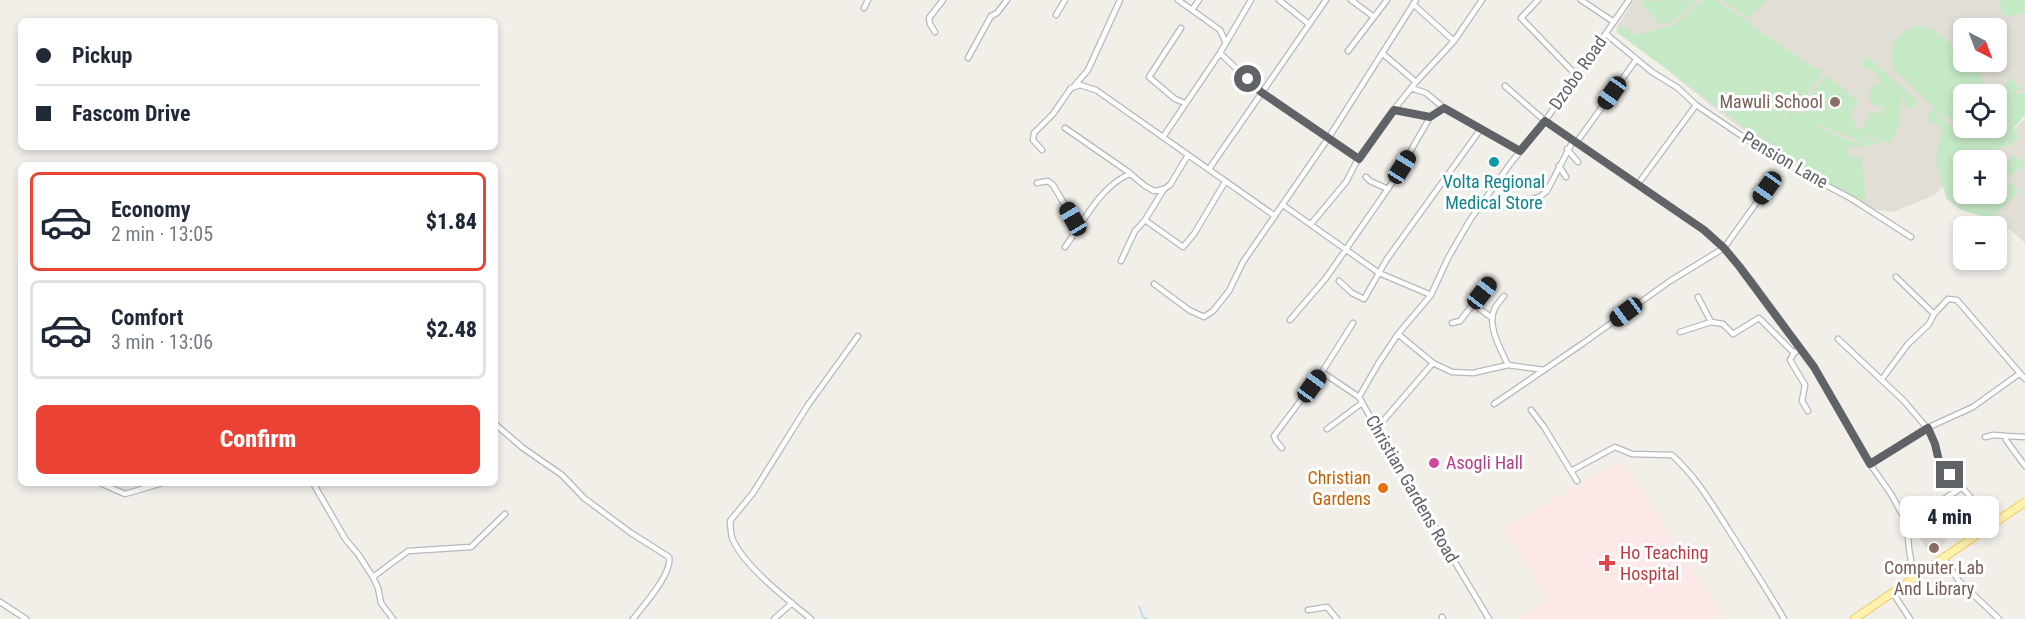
<!DOCTYPE html>
<html lang="en">
<head>
<meta charset="utf-8">
<style>
  :root { --surface:#fff; --page:#f2f2f3; --text:#1f2937; --muted:#747a83; --line:#e0e1e3; --accent:#ea4335 }
  body { margin:0; font-family:"Roboto Condensed",sans-serif; background:var(--page); color:var(--text); height:100vh; display:flex; flex-direction:column; font-size:22px; white-space:nowrap }
  * { box-sizing:border-box; margin:0 }
  p { font-size:20px; color:var(--muted) }
  .icon { flex:none; width:33px; height:33px; fill:none; stroke:currentColor; stroke-width:2; stroke-linecap:round; stroke-linejoin:round }
  .map { position:relative; flex:1; overflow:hidden }
  .side { position:absolute; left:18px; top:162px; width:480px; height:324px; display:flex; flex-direction:column; background:var(--surface); border-radius:9px; box-shadow:0 3px 9px #0003 }
  .side>* { flex:none }
  .guide { position:absolute; left:18px; top:18px; width:480px; height:132px; border-radius:9px; box-shadow:0 3px 9px #0003; display:grid; align-content:center; height:132px; padding:0 18px; background:var(--surface) }
  .needle { width:39px; rotate:138deg }
  .tools { position:absolute; left:1953px; top:18px; display:grid; gap:12px }
  .tools a { display:grid; place-items:center; width:54px; height:54px; border-radius:9px; background:var(--surface); box-shadow:0 3px 9px #0003; font-size:30px }
  .end { position:absolute; width:27px; height:27px; margin:-14px; border:8px solid #5f6368; background:#fff; box-shadow:0 0 0 3px #fff }
  .from { border-radius:50% }
  .bubble { position:absolute; height:42px; border-radius:9px; background:var(--surface); box-shadow:0 3px 9px #0003; font-size:20px; font-weight:800; line-height:42px; text-align:center }
  .car { position:absolute; width:18px; height:36px; margin:-18px -9px; border-radius:8px; box-shadow:0 0 4px 2px #0007; background:linear-gradient(#222 24%,#8ab4d8 0 40%,#222 0 76%,#8ab4d8 0 86%,#222 0) }
  .guide b { display:flex; align-items:center; gap:21px; height:57px; font-size:22px }
  .guide b+b { border-top:2px solid var(--line) }
  .guide i { width:15px; height:15px; background:var(--text) }
  ul { padding:10px 0 0; list-style:none }
  li { display:flex; align-items:center; gap:18px; height:99px; margin:0 12px 9px; padding:0 6px; border:3px solid var(--line); border-radius:9px }
  li div { flex:1 }
  li b { display:block; font-size:22px }
  li em { font-style:normal; font-weight:800 }
  li.current { border-color:var(--accent) }
  li>.icon { width:54px; height:54px; stroke-width:1.5 }
  .button { display:flex; gap:12px; margin-top:auto; padding:12px 18px }
  .button a { flex:1; height:69px; border-radius:9px; background:var(--accent); color:#fff; font-size:24px; font-weight:800; line-height:69px; text-align:center }
  .map>svg:first-child { display:block }
</style>
</head>
<body>
<div class="map">
<svg width="2025" height="619" viewBox="0 0 2025 619">
  <rect width="100%" height="100%" fill="#f1efe8"/>
  <path fill="#e1ded6" fill-rule="evenodd" d="M1634,0H2025V96L1966,160H1964L1963,164L1935,195L1894,212L1857,207L1785,161L1714,108L1616,28ZM1964,28H1996V62H1964ZM1964,94H1996V128H1964Z
    M2025,118V243L1996,217L1973,211L1964,194H1996V160H1984L2010,135Z
    M1927,514L1947,541L1931,554L1911,527Z"/>
  <path fill="#fce8e6" d="M1622,461L1724,619H1518L1549,599L1503,527Z"/>
  <path fill="#c5e8c5" d="M1697,0L1673,22L1661,24L1639,1Z
    M1705,0H1715L1726,7L1802,60L1812,67L1822,69V74L1806,95V99L1803,97L1760,138L1616,32L1620,25L1636,35L1674,25L1699,3Z
    M1722,0H1768L1747,18Z
    M2004,0H2023L2025,2V13L2010,16L2004,15L1997,4Z
    M1915,26C1937,26 1949,43 1963,57L1964,62H1968C1979,72 1986,78 1986,94H1964L1963,118L1952,119L1943,116L1895,70C1887,50 1895,33 1915,26Z
    M1868,56C1883,73 1903,86 1917,101L1913,107L1906,108L1904,96L1901,97L1899,124L1891,144L1886,141L1880,143L1869,133L1862,142L1819,125L1817,122L1818,127L1845,139L1862,144L1869,135L1876,144L1847,148L1849,157H1861L1866,201L1864,205L1857,206L1761,139L1793,108L1802,115L1811,104L1807,100L1824,77H1829L1859,102L1850,115L1856,127L1862,130C1867,124 1865,117 1871,112L1881,114L1884,107L1873,105L1868,96L1875,84H1880C1879,72 1873,70 1862,66V62Z
    M2011,72L2010,79L2022,89L2016,90V93L2025,94V115L2014,128L2018,137C2013,144 2010,148 2000,146L1987,160H1964V194L1979,195L1996,194L1997,179L2013,155L2025,163L2015,173L2003,178V186L2011,184L2019,190L1992,219L1961,210L1946,198L1936,160L1942,128L1929,120L1926,113L1934,109L1954,130L1963,124L1964,128H1996V94L1999,87L2004,86Z"/>
  <g fill="none" stroke-linecap="round" stroke-linejoin="round">
    <path stroke="#aadaff" stroke-width="1.5" d="M1139,606L1143,617L1147,619"/>
    <g stroke="#b5b8bc" stroke-width="7">
      <path id="street" d="M1178,0L1220,30L1225,41
        M1279,0L1309,24
        M1351,0L1374,17
        M1538,0L1521,18L1576,75
        M1581,0L1614,22
        M1629,0L1545,121L1704,230L1724,248L1753,283L1814,367L1870,464L1891,494L1907,523L1909,549L1914,578
        M1413,4L1454,41
        M864,8L868,0
        M1192,10L1199,0
        M1056,15L1065,0
        M1181,28L1149,77L1175,99L1185,103
        M935,32L930,24L929,18L943,0
        M1606,34L1652,72L1678,88L1696,105L1745,138L1780,161L1852,199L1911,237
        M1348,51L1387,0
        M1220,53L1261,92L1358,159
        M1382,53L1416,82
        M968,58L991,16L997,13L1007,0
        M1075,85L1088,70L1120,0
        M1411,88L1426,93L1444,108L1520,151
        M1394,110L1430,117
        M1065,128L1127,171L1145,186L1154,191L1164,189
        M1163,137L1220,53L1251,0
        M1576,143L1636,60
        M1567,149L1578,162
        M1042,150L1033,140L1034,133L1053,114L1071,88L1080,85L1096,90L1275,216
        M1559,166L1566,177
        M1209,169L1326,0
        M1366,177L1370,181L1388,189
        M1037,183L1048,181L1053,185L1079,229
        M1638,184L1696,105
        M1524,202L1541,196L1547,191L1573,141
        M1283,205L1379,273L1431,295
        M1145,220L1183,247L1194,234L1225,182
        M1311,224L1346,182L1358,159L1388,117L1416,82L1454,41L1482,0
        M1065,247C1082,224 1102,184 1130,174
        M1121,261L1135,231L1145,220L1164,189L1170,185L1188,155
        M1896,277L1934,314L1948,299L1957,300L2025,379
        M1339,281L1352,293L1364,299L1387,259L1480,130
        M1154,284L1189,310L1204,317L1213,311L1229,291L1243,262L1329,137L1416,0
        M1504,296C1501,300 1497,304 1495,308C1486,325 1501,350 1508,365
        M1698,297L1711,322L1723,324L1733,334L1759,318L1794,353
        M1473,304L1492,318
        M1290,320L1326,278L1394,180L1430,117L1444,108
        M1452,323L1460,321L1491,281
        M1680,332L1711,322
        M1398,334L1433,363L1452,372L1473,373L1508,365L1544,370
        M1838,339L1904,401L1927,428L1935,444L1939,461L1994,524
        M1800,349L1794,353L1790,360L1805,385L1802,401L1808,411
        M1322,372L1359,397L1419,504L1435,526L1447,549L1489,619
        M1882,379L1908,344L1929,324L1934,314
        M1359,397L1378,364L1398,334L1431,295L1448,258L1470,220L1510,164L1545,121L1505,86
        M1494,404L1582,344L1670,281L1724,248L1767,188
        M1531,410L1544,427L1577,481
        M495,424L523,448L562,475L584,498L631,533L669,557C673,573 643,606 633,619
        M1377,428L1433,363
        M1327,429L1362,403
        M1985,437L1994,435L2006,436
        M2025,437L2006,436V440L2025,466
        M1282,448L1276,441L1274,436L1322,372L1353,323
        M1870,464L1927,428L1973,407L2019,374
        M1571,471L1615,447L1632,454L1672,455C1698,479 1711,503 1730,532C1748,561 1767,589 1784,619
        M100,483L125,494L162,483
        M313,483L346,540L358,554L373,577L378,588L381,603L393,619
        M1907,523L1961,488
        M1944,558L1959,581L1999,619
        M373,577L408,551L471,547L505,514
        M1893,593L1910,619
        M0,602L26,619
        M1308,610L1327,607L1337,619
        M1442,617L1443,619
        M774,619L792,603
        M811,619C788,600 744,566 733,540C730,534 731,527 730,521L753,493L808,405L858,336"/>
    </g>
    <g stroke="#f2c960" stroke-width="9">
      <path id="primary" d="M1854,619L2025,502"/>
    </g>
    <use href="#street" stroke="#fff" stroke-width="4.5"/>
    <use href="#primary" stroke="#fff2af" stroke-width="7"/>
  </g>
  <g fill="none" stroke-linecap="round" stroke-linejoin="round">
    <path stroke="#5f6368" stroke-width="8" d="M1248,79L1261,92L1359,159L1394,110L1430,117L1444,108L1520,151L1545,121L1704,230L1724,248L1739,266L1814,367L1870,464L1928,428L1935,444L1939,461L1950,475"/>
  </g>
  <g fill="#8d6e63" stroke="#fff" stroke-width="2">
    <circle cx="1835" cy="102" r="6"/>
    <circle cx="1934" cy="548" r="6"/>
  </g>
  <circle fill="#0f9aa8" stroke="#fff" stroke-width="2" cx="1494" cy="162" r="6"/>
  <circle fill="#d1479c" stroke="#fff" stroke-width="2" cx="1434" cy="463" r="6"/>
  <circle fill="#e8710a" stroke="#fff" stroke-width="2" cx="1383" cy="488" r="6"/>
  <path fill="#e0444e" stroke="#fff" stroke-width="2" d="M1604 554h6v6h6v6h-6v6h-6v-6h-6v-6h6z"/>
  <g text-anchor="middle" stroke-width="6" stroke-linejoin="round" paint-order="stroke">
    <g font-size="18" fill="#5f6368" stroke="#fff">
      <text transform="translate(1578 73) rotate(-55)" y="6">Dzobo Road</text>
      <text transform="translate(1785 160) rotate(30)" y="6">Pension Lane</text>
      <text transform="translate(1412 489) rotate(60)" y="6">Christian Gardens Road</text>
    </g>
    <g font-size="18" fill="#785e54" stroke="#fff" text-anchor="end">
      <text x="1823" y="108">Mawuli School</text>
      <text x="1934" y="574" text-anchor="middle">Computer Lab<tspan x="1934" dy="21">And Library</tspan></text>
    </g>
    <g font-size="18" fill="#0d838f" stroke="#fff">
      <text x="1494" y="188">Volta Regional<tspan x="1494" dy="21">Medical Store</tspan></text>
    </g>
    <g font-size="18" fill="#b23c85" stroke="#fff" text-anchor="start">
      <text x="1446" y="469">Asogli Hall</text>
    </g>
    <g font-size="18" fill="#c56008" stroke="#fff" text-anchor="end">
      <text x="1371" y="484">Christian<tspan x="1371" dy="21">Gardens</tspan></text>
    </g>
    <g font-size="18" fill="#be3a42" stroke="#fff" text-anchor="start">
      <text x="1620" y="559">Ho Teaching<tspan x="1620" dy="21">Hospital</tspan></text>
    </g>
  </g>
</svg>
<div class="tools">
<a><svg class="needle" viewBox="-14 -14 28 28"><path d="M0-13l5 13h-10z" fill="#e53935"/><path d="M0 13l5-13h-10z" fill="#747a83"/></svg></a>
<a><svg class="icon" aria-label="locate" viewBox="0 0 24 24"><circle cx="12" cy="12" r="6"/><path d="M12 2v4M12 18v4M2 12h4M18 12h4"/></svg></a>
<a>+</a>
<a>−</a>
</div>
<i class="end from" style="left:1248px;top:79px"></i>
<i class="end" style="left:1950px;top:475px"></i>
<div class="bubble" style="left:1900px;top:496px;width:99px">4 min</div>
<i class="car" style="left:1612px;top:93px;rotate:215deg"></i>
<i class="car" style="left:1402px;top:167px;rotate:32deg"></i>
<i class="car" style="left:1767px;top:188px;rotate:215deg"></i>
<i class="car" style="left:1073px;top:219px;rotate:330deg"></i>
<i class="car" style="left:1482px;top:293px;rotate:38deg"></i>
<i class="car" style="left:1626px;top:312px;rotate:233deg"></i>
<i class="car" style="left:1312px;top:386px;rotate:36deg"></i>
<div class="guide">
<b><i class="from"></i>Pickup</b>
<b><i></i>Fascom Drive</b>
</div>
<section class="side">
<ul>
<li class="current"><svg class="icon" aria-label="car" viewBox="0 0 24 24"><path d="M5 17H2v-5l4-1 3-4h7l3 4 3 1v5h-3M9 17h6M6 11h13"/><circle cx="7" cy="17" r="2"/><circle cx="17" cy="17" r="2"/></svg><div><b>Economy</b><p>2 min · 13:05</p></div><em>$1.84</em></li>
<li><svg class="icon" aria-label="car" viewBox="0 0 24 24"><path d="M5 17H2v-5l4-1 3-4h7l3 4 3 1v5h-3M9 17h6M6 11h13"/><circle cx="7" cy="17" r="2"/><circle cx="17" cy="17" r="2"/></svg><div><b>Comfort</b><p>3 min · 13:06</p></div><em>$2.48</em></li>
</ul>
<div class="button"><a>Confirm</a></div>
</section>
</div>
</body>
</html>
